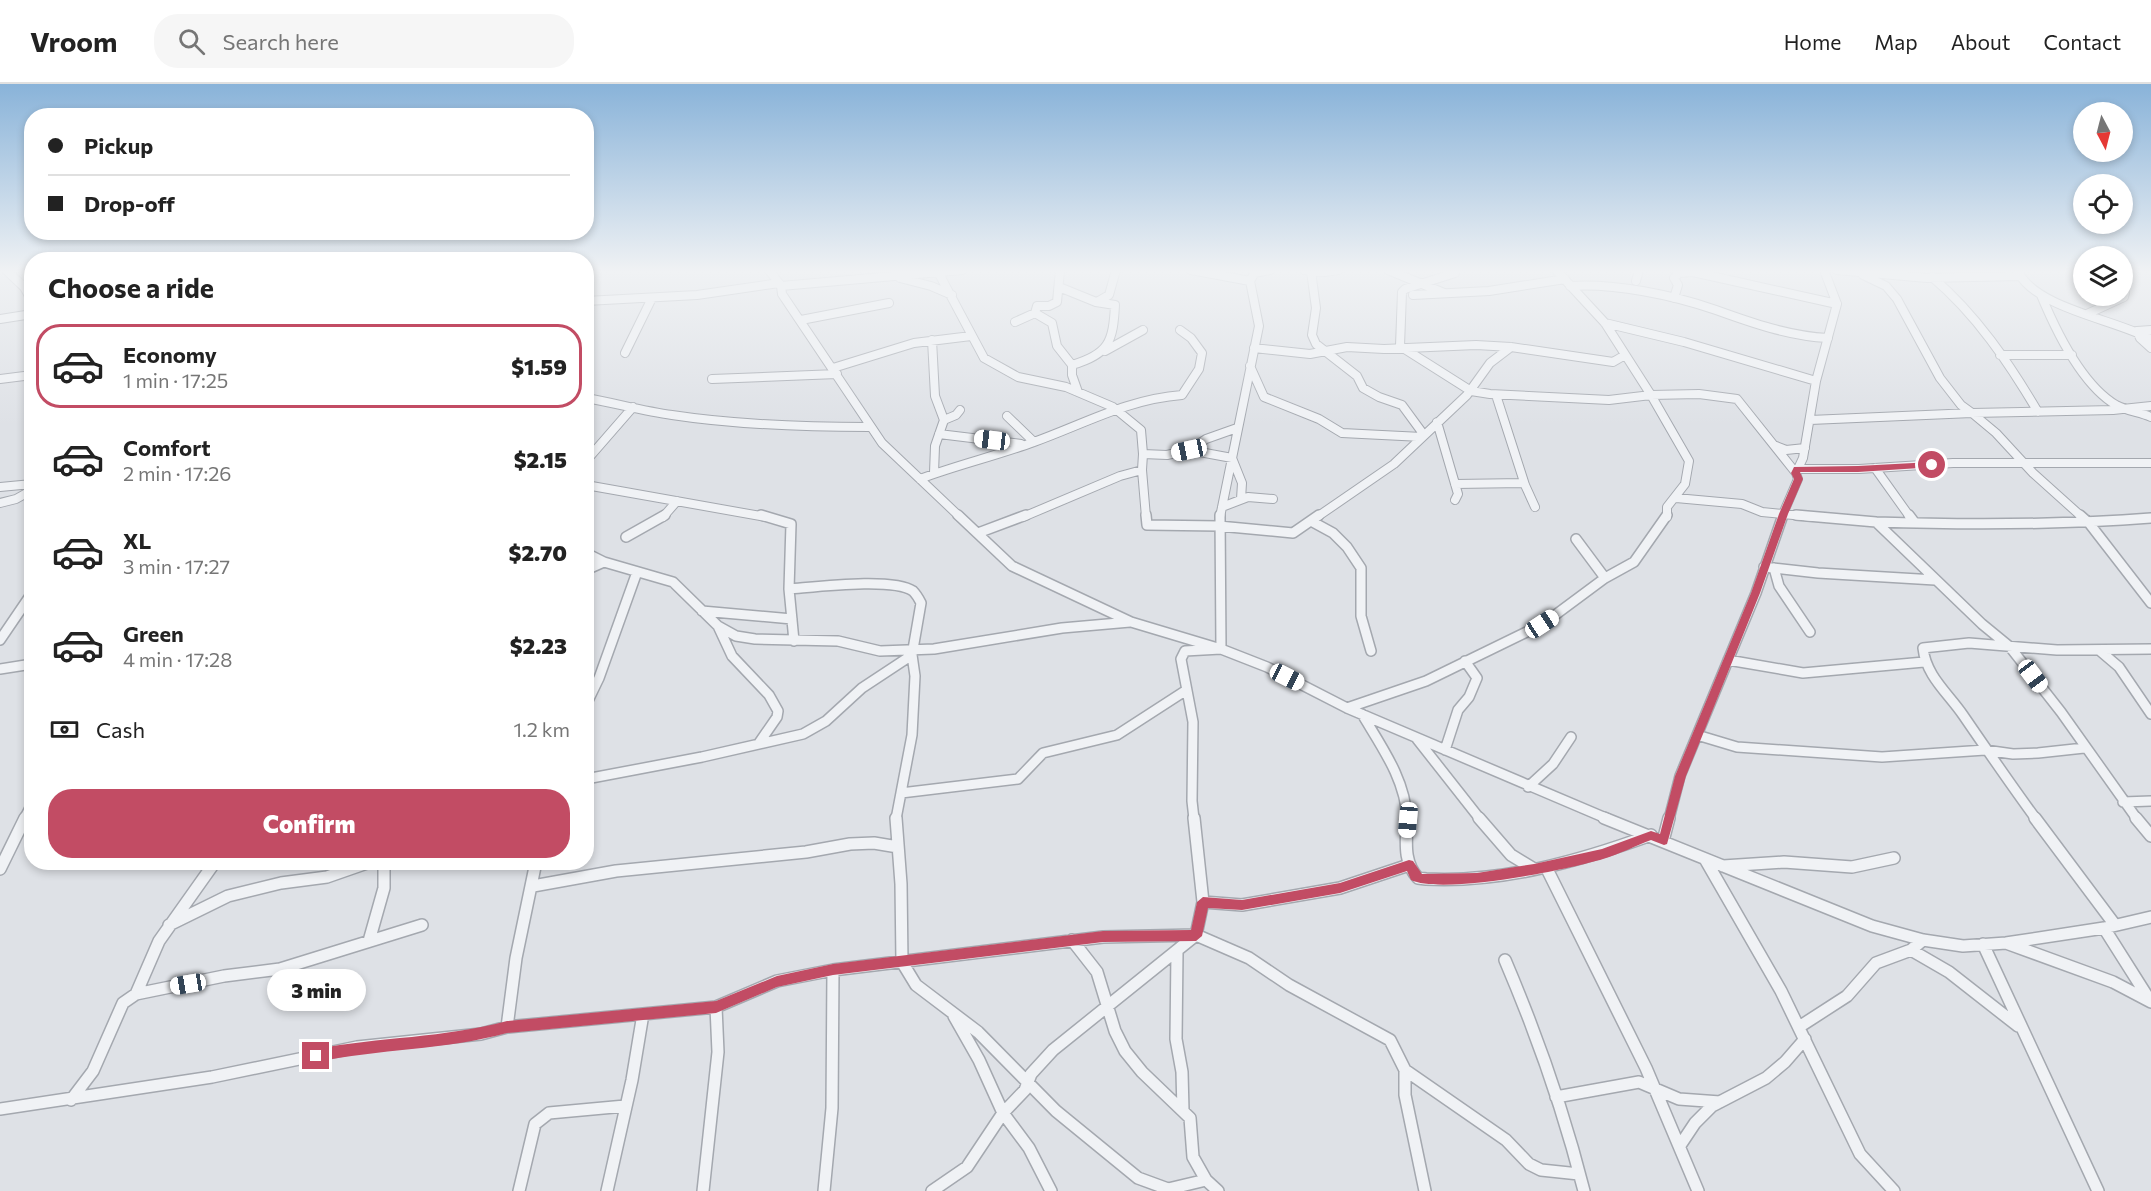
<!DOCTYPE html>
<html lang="en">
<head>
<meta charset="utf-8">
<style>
  :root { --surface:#fff; --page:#f6f6f6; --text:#222; --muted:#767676; --line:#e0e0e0; --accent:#c24c64 }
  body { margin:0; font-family:Commissioner,sans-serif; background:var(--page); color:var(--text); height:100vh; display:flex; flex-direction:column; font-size:22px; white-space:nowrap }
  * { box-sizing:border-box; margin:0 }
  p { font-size:20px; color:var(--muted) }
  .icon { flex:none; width:33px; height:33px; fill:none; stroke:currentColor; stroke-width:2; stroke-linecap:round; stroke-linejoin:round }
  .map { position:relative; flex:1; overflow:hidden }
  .side { position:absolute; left:24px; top:168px; width:570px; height:618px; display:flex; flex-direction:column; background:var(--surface); border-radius:24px; box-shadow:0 3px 9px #0003 }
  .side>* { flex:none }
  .hud { position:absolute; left:24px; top:24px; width:570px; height:132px; border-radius:24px; box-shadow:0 3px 9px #0003; display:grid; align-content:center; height:132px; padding:0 24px; background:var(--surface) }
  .needle { width:39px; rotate:173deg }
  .fabs { position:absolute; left:2073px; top:18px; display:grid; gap:12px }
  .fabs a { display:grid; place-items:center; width:60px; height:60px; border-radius:50%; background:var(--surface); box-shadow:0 3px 9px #0003; font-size:30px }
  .end { position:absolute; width:27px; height:27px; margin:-14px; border:8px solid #c24c64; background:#fff; box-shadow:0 0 0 3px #fff }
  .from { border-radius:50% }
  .bubble { position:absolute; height:42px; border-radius:21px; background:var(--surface); box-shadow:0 3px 9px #0003; font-size:20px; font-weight:800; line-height:42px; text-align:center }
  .car { position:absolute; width:18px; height:36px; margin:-18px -9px; border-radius:8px; box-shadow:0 0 4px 2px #0007; background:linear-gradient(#fff 24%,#345 0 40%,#fff 0 76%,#345 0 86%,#fff 0) }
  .hud b { display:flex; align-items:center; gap:21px; height:57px; font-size:22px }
  .hud b+b { border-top:2px solid var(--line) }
  .hud i { width:15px; height:15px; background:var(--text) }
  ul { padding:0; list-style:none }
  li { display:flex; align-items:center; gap:18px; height:84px; margin:0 12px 9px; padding:0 12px; border:3px solid transparent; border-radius:24px }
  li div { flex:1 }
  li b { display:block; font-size:22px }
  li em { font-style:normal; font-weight:800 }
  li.current { border-color:var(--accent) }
  li>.icon { width:54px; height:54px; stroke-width:1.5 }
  h2 { padding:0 24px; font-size:27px; line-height:72px }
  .pay { display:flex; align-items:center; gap:15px; height:66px; padding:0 24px; font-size:22px }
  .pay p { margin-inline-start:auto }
  .primary-button { display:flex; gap:12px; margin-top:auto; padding:12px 24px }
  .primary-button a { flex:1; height:69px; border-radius:24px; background:var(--accent); color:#fff; font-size:24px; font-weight:800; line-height:69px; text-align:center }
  header { display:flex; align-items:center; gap:36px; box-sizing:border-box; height:84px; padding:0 30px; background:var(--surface); border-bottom:2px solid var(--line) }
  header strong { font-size:28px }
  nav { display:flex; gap:33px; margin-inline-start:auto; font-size:21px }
  .search { width:420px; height:54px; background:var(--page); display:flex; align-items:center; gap:15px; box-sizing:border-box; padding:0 21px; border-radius:24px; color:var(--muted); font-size:22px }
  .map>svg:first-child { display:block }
</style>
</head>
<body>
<header>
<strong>Vroom</strong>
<div class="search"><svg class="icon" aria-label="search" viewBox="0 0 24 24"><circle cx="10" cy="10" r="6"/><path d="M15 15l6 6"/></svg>Search here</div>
<nav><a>Home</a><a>Map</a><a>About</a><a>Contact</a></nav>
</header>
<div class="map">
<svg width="2151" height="1107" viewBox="0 0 2151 1107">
  <rect width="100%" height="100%" fill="#dee1e6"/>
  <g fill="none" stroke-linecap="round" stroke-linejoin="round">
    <g stroke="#a4a8af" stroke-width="10">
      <path id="minor-far2" d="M6,186L24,203L32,217
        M769,186L781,202L782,210L882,359L960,433
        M937,186L984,274L1018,293L1066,303L1113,323L1141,346L1143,370L1167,371L1189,366L1232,374L1242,399L1241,415
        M1191,186L1250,197
        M1304,186L1325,188L1338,186
        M1388,186L1444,209
        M1556,186L1605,239L1651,311L1689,377L1685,400L1667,423V433
        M1837,186L1927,194L2019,192
        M1311,187L1316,224L1312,251L1316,260L1357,292L1363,304L1379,313L1402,321L1424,351
        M2018,188C2038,225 2114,235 2151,255
        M1254,189L1270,186
        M1455,189L1405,205L1402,208L1400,262L1471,307L1490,310L1609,316L1651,311L1699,310L1737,315L1796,389
        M1863,191L1886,202L1897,215L1940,294L1961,321L1972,329L2113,326L2151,322
        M1932,193C1976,230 2009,279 2038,328
        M900,194L931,202L952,211
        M1636,197L1639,186
        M781,202L962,186
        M1570,202C1615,199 1673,211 1716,226C1752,239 1789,252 1828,254
        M1059,203L1096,218L1115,221C1113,258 1109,270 1072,281V291L1078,308
        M1413,211L1489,207L1565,195
        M2041,211C2056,247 2082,301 2116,321C2127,327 2140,328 2151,333
        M1674,214L1678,201L1674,194L1679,189L1693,188L1837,220
        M586,217L697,211L779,199
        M1097,218L1109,211L1116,186
        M1035,229L1052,239L1057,262L1072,281
        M2087,230L2124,213L2125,209L2122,205
        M0,235L32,230
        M801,236L889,219
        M1015,238L1035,229L1037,222H1049L1057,218L1060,186
        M1605,239L1684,258L1816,297
        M2151,246L2137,247L2140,254L2151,264
        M932,256L935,312L944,336
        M1254,264L1310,270L1347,263L1384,265L1476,261L1511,263L1613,278L1625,271
        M1105,267L1143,246
        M625,269L652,214
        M2000,271H2072
        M1250,282L1264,313L1319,335L1342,349L1422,353
        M833,284L914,259L971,252
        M0,295L32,291
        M712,295L837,290
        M1496,311L1525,401L1535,423
        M586,314C615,319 643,327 672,331C737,341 803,343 869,343
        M1007,332L1034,358
        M1810,336L1972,329L1996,349L2033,389L2082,433
        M1437,338L1458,410L1455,416
        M939,350L1021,360
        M1776,362L1786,366L1805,364
        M1189,366L1206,355L1237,344
        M586,377L633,323
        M1875,384L1910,433
        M1797,385H1859L1953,379H2151
        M1142,386L1146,433
        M934,389L935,362L944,336L956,331L960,326
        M920,395C957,381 996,372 1034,358C1084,340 1128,315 1182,311L1199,285L1202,269L1191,254L1180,246
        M1455,400L1524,399
        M586,401L766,433
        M0,403L32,400
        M1676,414L1742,420L1762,428L1783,430L1782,433
        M0,419L16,415L32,406
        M1222,423L1248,413L1273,415
        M663,433L677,417
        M1023,433L1120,392L1142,386L1143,370
        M1220,433L1259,242L1250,197L1256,186
        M1317,433L1394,380L1467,311L1490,279L1511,263
        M1814,433L1783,430L1798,395L1796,389L1803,374L1816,297L1837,220L1824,186"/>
    </g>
    <g stroke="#a4a8af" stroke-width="12">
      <path id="minor-far1" d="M761,431L791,440L789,505L794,557
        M958,431L1012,482L1131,538L1221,565L1267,583L1347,624L1608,735
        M1146,431L1147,441L1219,442L1293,449L1319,431
        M1796,431L1876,438L1982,540L2010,563L2061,628L2137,735
        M1909,431L1915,439
        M2080,431L2089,439L2151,519
        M1311,437L1333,449L1347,463L1361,484V532L1371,567
        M1876,438C1968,441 2059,441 2151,434
        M978,449L1026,431
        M626,453L665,431
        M1576,455L1605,494
        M586,469L604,478L673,498L718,542L736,552L755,555L838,557L880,567L934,565L1062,544L1130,538
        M1764,483L1818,489L1935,496
        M1774,484L1779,502L1810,548
        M586,486L604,478
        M789,505C815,503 893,493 913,507C916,510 919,515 921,519L912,571L915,592L912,651L896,735
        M702,527L792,535
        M718,542L732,572L769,611L778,627L777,633L759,659
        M0,556L32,509
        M2099,566L2119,583L2151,630
        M1728,576L1803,589L1924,578
        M0,585L32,580
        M586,621L599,594L637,488
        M1347,624L1426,597L1543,540L1605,494L1634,478L1667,431
        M1362,630C1381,662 1406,696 1407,735
        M1697,651L1737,663L1882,673L1985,666L2013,670L2038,669L2084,664
        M1417,655L1480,735
        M1445,666L1458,626L1469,613L1477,594L1465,577
        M586,695L702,673L803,650L826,637L862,604L912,571
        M1528,703L1553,680L1571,653
        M901,709L1018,695L1043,669L1117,651L1185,607
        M2123,718L2151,717
        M24,735L32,720
        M1194,735L1192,717L1193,638L1181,575L1185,567L1221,565L1220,431
        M1669,735L1680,692L1756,509L1783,431
        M2036,735C2011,701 1987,666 1963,631C1948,609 1926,592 1923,564L1969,559L2057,566L2151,565"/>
    </g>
    <g stroke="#a4a8af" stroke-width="14">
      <path id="minor" d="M896,734L901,800L902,878L916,901L978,948L1056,1027L1138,1094L1168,1105L1206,1096
        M1407,734C1407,755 1402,777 1418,794L1426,795C1502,799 1580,777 1651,751
        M1479,734L1511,771L1534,785
        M1604,734L1872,842L1923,856L1963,862L2006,859L2104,844L2151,833
        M2035,734L2115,841
        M2136,734L2151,752
        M1663,757L1669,734
        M1705,775L1781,907L1860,1070L1894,1107
        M1723,782L1784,778L1852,783L1894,774
        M1546,783L1646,984L1698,1107
        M0,785L25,734
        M533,802L616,787L806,768L850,760L874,759L898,763
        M1203,818L1242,821L1340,804L1409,781
        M169,841L228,812L281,799L327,793L370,778
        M2104,844L2149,915
        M1072,856L1097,888L1115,947L1125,967L1142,988L1190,1034L1193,1073L1206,1096L1218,1107
        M369,857L384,804V778
        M2006,859L2113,898L2151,918
        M1983,860L2098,1107
        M1911,866L1949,888L2018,942
        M1177,868L1176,955L1182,988L1183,1027
        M1505,876C1537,951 1564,1028 1584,1107
        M136,910L159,857L215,778
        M507,943L516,874L536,778
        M1799,943L1847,912L1876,879L1911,866L1923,856
        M1405,986L1506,1056L1529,1080L1541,1086L1579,1090
        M1556,1013L1639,998L1679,1015L1720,1018
        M71,1016L93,987L123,919L136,910L224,892L280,885L422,841
        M0,1025L212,993L357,963L481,950L507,943L716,923L777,897L833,886L1103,853L1196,851L1249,874L1289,901L1390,956L1405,986V1011L1425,1107
        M1681,1060L1695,1039L1712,1022L1766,994L1785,978L1805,955
        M519,1107L535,1040L549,1029L625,1022
        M607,1107L632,996L643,930
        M703,1107L718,968L716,923
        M824,1107L832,1024L833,886
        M932,1107L967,1083L1003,1029L979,976L954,932
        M1051,1107L1029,1064L1003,1029L1025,1006L1031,990L1053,966L1196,851L1203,818L1194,734"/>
    </g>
    <use href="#minor-far2" stroke="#f0f2f5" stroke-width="8"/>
    <use href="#minor-far1" stroke="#f0f2f5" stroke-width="9"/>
    <use href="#minor" stroke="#f0f2f5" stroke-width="11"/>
  </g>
  <linearGradient id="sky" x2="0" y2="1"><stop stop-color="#89b3d9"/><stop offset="0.55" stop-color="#f0f2f4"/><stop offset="1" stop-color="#f0f2f4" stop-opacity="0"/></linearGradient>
  <rect width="2151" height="341" fill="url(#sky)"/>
  <path fill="#c24c64" d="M1932,378L1935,379V383L1858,388H1800L1803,395L1788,430L1760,509L1686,692L1667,760L1664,761L1651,756C1635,762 1620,770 1603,775C1567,786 1442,811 1411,796L1407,787L1340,809L1242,826L1208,824L1202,852L1196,857L1103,858L833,891L777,903L716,929L507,949C445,966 379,965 316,978L311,976L309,972L311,967L316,965C379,953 445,954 507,937L716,917L777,892L833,880L1103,847L1191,846L1197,818L1203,813L1242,816L1340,799L1409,776L1413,777L1422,790L1477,789L1534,780L1602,765L1651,747L1660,750L1675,692L1751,509L1779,430L1794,395L1791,389L1794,383L1858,382Z"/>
</svg>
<div class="fabs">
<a><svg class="needle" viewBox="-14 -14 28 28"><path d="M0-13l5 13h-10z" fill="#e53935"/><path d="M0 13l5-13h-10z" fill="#767676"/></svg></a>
<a><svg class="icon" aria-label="locate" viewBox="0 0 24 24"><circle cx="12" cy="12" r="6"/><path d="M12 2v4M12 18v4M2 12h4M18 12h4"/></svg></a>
<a><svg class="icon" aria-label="layers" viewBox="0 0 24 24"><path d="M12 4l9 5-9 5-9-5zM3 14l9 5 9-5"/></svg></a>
</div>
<i class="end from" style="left:1932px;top:381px"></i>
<i class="end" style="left:316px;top:972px"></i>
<div class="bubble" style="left:267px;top:885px;width:99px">3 min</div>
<i class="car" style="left:992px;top:356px;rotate:277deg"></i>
<i class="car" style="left:1189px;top:366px;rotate:258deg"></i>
<i class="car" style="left:1542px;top:540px;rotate:57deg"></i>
<i class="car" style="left:2033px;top:592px;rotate:143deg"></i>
<i class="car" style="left:1287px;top:593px;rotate:117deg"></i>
<i class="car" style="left:1408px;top:736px;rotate:185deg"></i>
<i class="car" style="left:188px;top:900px;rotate:261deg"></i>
<div class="hud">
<b><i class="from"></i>Pickup</b>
<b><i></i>Drop-off</b>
</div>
<section class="side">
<h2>Choose a ride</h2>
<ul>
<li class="current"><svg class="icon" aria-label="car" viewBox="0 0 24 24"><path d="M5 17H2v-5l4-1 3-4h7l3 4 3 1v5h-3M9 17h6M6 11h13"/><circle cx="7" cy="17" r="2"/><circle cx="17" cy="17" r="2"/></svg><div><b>Economy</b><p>1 min · 17:25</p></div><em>$1.59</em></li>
<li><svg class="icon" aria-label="car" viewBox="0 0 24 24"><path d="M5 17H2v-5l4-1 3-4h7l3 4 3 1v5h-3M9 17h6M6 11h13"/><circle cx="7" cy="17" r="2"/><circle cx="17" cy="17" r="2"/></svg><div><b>Comfort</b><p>2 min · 17:26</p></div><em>$2.15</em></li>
<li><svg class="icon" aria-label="car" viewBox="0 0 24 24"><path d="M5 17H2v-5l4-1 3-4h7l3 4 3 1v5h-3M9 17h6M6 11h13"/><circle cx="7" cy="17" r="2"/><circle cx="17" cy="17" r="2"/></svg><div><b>XL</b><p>3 min · 17:27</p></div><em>$2.70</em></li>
<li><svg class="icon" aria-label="car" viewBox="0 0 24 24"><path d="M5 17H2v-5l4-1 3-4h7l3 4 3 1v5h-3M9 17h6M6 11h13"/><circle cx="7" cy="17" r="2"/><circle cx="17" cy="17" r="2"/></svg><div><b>Green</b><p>4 min · 17:28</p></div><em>$2.23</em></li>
</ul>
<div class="pay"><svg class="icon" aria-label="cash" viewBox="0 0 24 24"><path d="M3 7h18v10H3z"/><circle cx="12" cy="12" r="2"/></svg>Cash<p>1.2 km</p></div>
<div class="primary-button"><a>Confirm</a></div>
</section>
</div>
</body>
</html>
